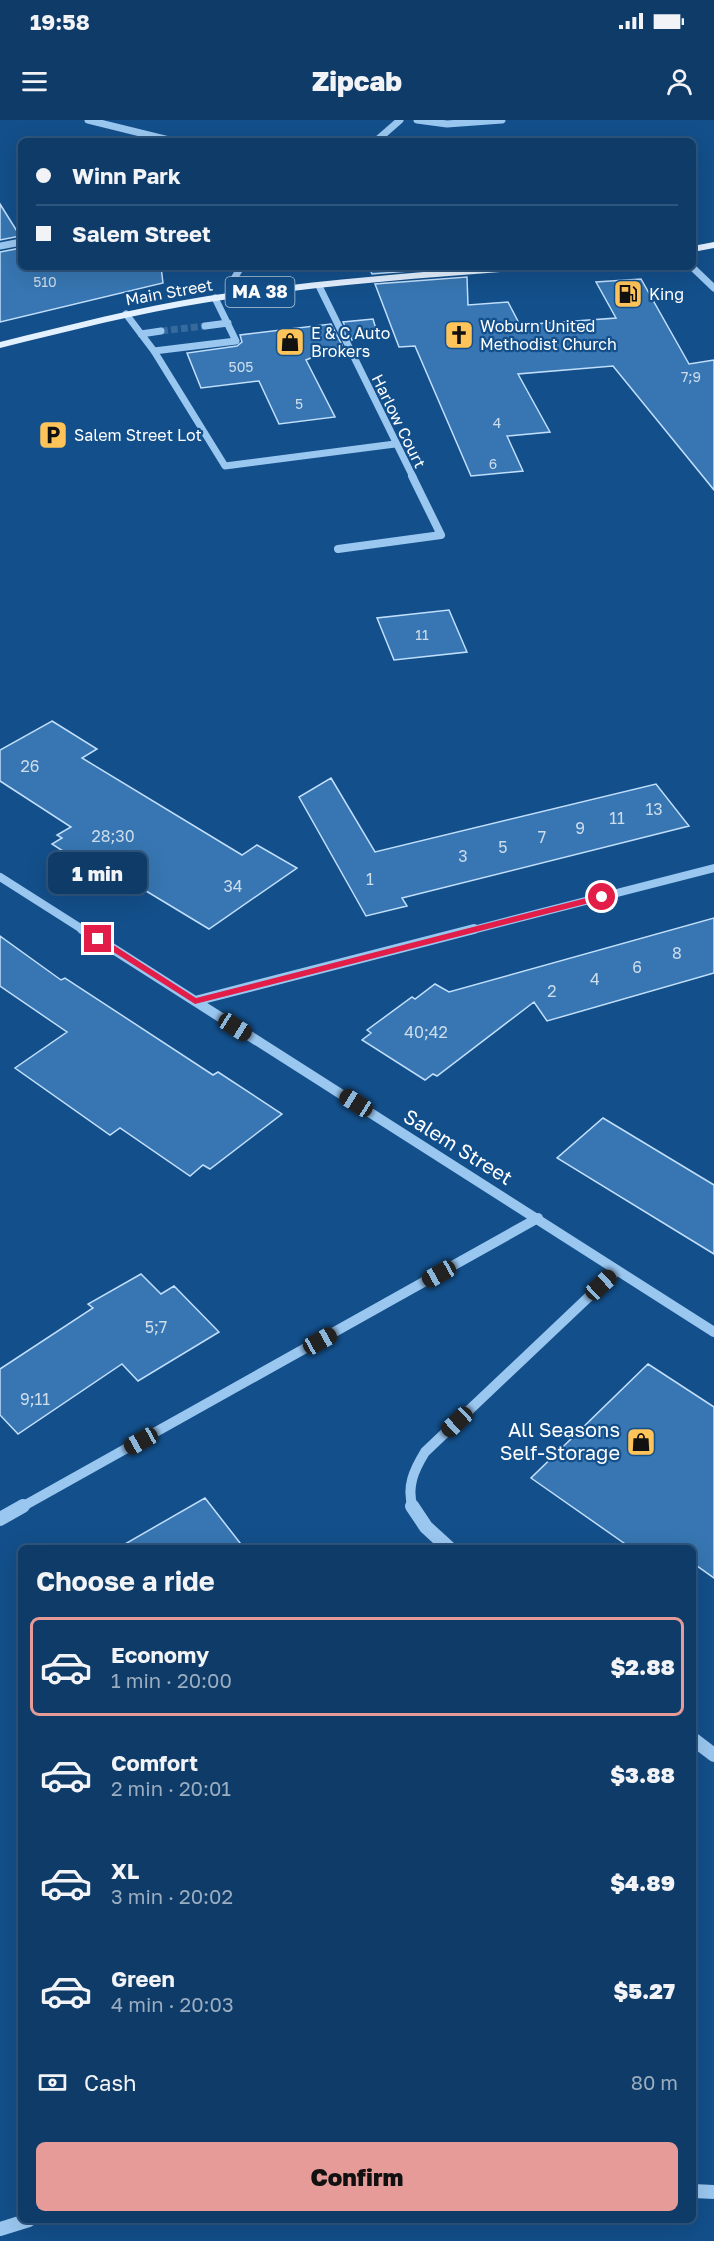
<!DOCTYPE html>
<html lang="en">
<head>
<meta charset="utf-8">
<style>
  :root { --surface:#0e3b68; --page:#1c4671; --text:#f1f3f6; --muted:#9badc0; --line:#2e557c; --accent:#e69b98 }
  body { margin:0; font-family:"Golos Text",sans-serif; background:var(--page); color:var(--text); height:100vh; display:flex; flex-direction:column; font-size:22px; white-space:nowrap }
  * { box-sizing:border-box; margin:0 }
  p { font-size:20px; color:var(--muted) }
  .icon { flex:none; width:33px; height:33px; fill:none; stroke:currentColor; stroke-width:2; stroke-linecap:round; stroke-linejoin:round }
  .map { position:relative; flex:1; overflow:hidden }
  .sheet { position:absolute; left:18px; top:1425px; width:678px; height:678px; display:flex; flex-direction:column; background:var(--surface); border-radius:9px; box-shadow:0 6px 24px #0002,0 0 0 2px var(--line) }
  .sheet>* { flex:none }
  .guide { position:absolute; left:18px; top:18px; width:678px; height:132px; border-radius:9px; box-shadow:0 6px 24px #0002,0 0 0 2px var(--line); display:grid; align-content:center; height:132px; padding:0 18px; background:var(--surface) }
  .end { position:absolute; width:27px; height:27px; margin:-14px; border:8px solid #e11d48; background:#fff; box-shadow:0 0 0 3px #fff }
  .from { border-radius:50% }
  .bubble { position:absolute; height:42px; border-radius:9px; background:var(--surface); box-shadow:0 6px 24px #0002,0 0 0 2px var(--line); font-size:20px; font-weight:800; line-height:42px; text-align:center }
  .car { position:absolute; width:18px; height:36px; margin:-18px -9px; border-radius:8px; box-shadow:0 0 4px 2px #0007; background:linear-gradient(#222 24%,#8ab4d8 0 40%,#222 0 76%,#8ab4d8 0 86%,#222 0) }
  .guide b { display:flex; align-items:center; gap:21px; height:57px; font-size:22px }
  .guide b+b { border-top:2px solid var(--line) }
  .guide i { width:15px; height:15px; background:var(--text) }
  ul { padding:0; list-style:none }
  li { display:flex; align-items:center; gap:18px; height:99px; margin:0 12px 9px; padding:0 6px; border:3px solid transparent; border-radius:9px }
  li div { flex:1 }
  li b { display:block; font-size:22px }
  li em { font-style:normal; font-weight:800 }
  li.on { border-color:var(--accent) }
  li>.icon { width:54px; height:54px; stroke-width:1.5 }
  h2 { padding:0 18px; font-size:27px; line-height:72px }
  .pay { display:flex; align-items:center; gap:15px; height:66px; padding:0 18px; font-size:22px }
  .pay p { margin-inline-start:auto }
  .cta { display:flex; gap:12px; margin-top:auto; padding:12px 18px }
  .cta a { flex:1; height:69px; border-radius:9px; background:var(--accent); color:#111; font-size:24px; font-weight:800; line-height:69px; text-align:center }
  .status { display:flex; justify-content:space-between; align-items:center; height:42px; padding:0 30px; background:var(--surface); direction:ltr }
  .status svg { height:16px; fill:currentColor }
  header { display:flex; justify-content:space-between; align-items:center; height:78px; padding:0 18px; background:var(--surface); font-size:27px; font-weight:800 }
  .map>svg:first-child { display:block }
</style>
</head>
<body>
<div class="status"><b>19:58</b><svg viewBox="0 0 49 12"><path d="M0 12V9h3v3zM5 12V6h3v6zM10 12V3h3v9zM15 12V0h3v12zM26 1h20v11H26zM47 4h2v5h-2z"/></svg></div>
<header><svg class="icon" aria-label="menu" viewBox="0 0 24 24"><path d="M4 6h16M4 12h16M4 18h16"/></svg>Zipcab<svg class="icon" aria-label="person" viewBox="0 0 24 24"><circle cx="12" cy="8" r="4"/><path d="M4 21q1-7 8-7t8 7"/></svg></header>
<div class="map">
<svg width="714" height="2121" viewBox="0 0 714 2121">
  <rect width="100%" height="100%" fill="#134f8a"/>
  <path fill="#3776b2" stroke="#c1dffc" stroke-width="1.5" d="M0,84L20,116L0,120Z
    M21,128V147H161L163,163L0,202V132Z
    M369,147H459L372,154Z
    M467,157L468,185L508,182L520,205L616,198L596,162L641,159L689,244L714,240V370L613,246L518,254L550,312L507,316L523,351L471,356L415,226L399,227L375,164Z
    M373,199L376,209L352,220L343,202Z
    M331,204L342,225L306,240L335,297L279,304L259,261L201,268L187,233L237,226L242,222L240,215Z
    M449,490L467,532L394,540L377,498Z
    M52,601L97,629L82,638L242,735L257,725L297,748L209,809L113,751L103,757L52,724L62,718L57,715L71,707L0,661V630Z
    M331,658L375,732L656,664L689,706L402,778L407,786L366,796L299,677Z
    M714,798V853L547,901L534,882L437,956L433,954L425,960L362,920L371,913L367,910L412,877L415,879L435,864L449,872Z
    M0,816L61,860L65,858L213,955L218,952L282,994L210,1049L203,1045L190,1056L120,1008L110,1015L15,948L67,912L0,866Z
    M603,998L714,1065V1134L557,1038Z
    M141,1154L161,1174L174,1166L219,1212L138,1261L122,1244L18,1314L0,1295V1249L93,1188L88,1184Z
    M648,1244L714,1287V1458L693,1443V1428H631L531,1358Z
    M205,1378L244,1428H118Z"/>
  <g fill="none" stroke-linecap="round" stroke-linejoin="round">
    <path stroke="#36699c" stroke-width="7" stroke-dasharray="7 3" stroke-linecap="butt" d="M161,211L205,206"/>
    <path stroke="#9ac7f0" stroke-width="7" d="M88,0L173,21
      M417,0L447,4L502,0
      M376,21L400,0
      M0,126L21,122
      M692,147L714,168
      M319,166L413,357
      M236,175L235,157L241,147
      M126,194L154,231L225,346L395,324
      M205,206L228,203
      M141,214L161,211
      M154,231L236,221L215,178"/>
    <path stroke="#9ac7f0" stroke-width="8" d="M338,429L441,415L412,356
      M0,757L85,811
      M469,811L714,748"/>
    <path stroke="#9ac7f0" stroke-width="10" d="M82,809L714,1212
      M195,881L474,809
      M20,1388L538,1098
      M413,1388C406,1367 414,1350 425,1332L617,1150"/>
    <path stroke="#9ac7f0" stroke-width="14" d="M412,1386L426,1407L449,1428
      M0,1399L23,1386
      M693,1619L714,1635
      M693,2071L714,2072
      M0,2109L29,2100"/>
    <path fill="#e3f0ff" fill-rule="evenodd" d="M714,122V128L693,132V126Z
      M488,147H530L525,150C419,158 313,166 209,182C138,193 69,211 0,228V222C69,205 138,187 208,176C301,162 395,154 488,147Z"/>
  </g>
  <path fill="#e11d48" d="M602,774L606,777L605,779L195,884L93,819L101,817L196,878Z"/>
  <defs>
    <g id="fuel-square" transform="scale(1.5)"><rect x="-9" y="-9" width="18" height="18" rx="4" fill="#ffc459" stroke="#134f8a"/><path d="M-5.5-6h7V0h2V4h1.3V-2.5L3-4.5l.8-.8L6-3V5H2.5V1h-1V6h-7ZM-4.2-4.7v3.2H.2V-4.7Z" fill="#111"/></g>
    <g id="church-square" transform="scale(1.5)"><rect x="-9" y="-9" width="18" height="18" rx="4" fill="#ffc459" stroke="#134f8a"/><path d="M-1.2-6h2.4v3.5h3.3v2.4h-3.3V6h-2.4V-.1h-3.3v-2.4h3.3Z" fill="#111"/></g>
    <g id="shop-square" transform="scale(1.5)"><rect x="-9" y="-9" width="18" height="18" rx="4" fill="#ffc459" stroke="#134f8a"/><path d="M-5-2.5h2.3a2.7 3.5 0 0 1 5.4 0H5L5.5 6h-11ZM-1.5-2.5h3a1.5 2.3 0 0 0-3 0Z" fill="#111"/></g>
    <g id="parking-square" transform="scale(1.5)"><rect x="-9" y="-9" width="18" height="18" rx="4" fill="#ffc459" stroke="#134f8a"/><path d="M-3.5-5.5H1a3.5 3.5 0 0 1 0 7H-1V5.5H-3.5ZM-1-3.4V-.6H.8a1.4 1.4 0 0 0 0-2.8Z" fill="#111"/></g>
  </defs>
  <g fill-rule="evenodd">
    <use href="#fuel-square" x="628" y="174"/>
    <use href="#church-square" x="459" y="215"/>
    <use href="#shop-square" x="290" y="222"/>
    <use href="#parking-square" x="53" y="315"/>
    <use href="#shop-square" x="641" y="1322"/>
  </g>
  <g text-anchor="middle" stroke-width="4.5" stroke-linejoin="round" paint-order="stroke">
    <g font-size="14" fill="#cdddec">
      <text x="45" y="167">510</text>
      <text x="241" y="252">505</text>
      <text x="691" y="262">7;9</text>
      <text x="299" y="289">5</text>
      <text x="497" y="308">4</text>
      <text x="493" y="349">6</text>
      <text x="422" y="520">11</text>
    </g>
    <g font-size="16" fill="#fff" stroke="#134f8a">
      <text transform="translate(169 172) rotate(-10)" y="6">Main Street</text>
      <text transform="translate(399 301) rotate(64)" y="6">Harlow Court</text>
    </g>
    <g font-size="16" fill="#fff" stroke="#134f8a" text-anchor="start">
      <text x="649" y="180">King</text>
      <text x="480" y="212">Woburn United<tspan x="480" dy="18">Methodist Church</tspan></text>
      <text x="311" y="219">E &amp; C Auto<tspan x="311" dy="18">Brokers</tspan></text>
      <text x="74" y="321">Salem Street Lot</text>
    </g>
    <g font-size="16" fill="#cdddec">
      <text x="30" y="652">26</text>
      <text x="654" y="695">13</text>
      <text x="617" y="704">11</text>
      <text x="580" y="714">9</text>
      <text x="113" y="722">28;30</text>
      <text x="542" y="723">7</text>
      <text x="503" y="733">5</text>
      <text x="463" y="742">3</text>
      <text x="370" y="765">1</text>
      <text x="233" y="772">34</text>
      <text x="677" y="839">8</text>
      <text x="637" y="853">6</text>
      <text x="595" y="865">4</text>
      <text x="552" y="877">2</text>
      <text x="426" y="918">40;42</text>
      <text x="156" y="1213">5;7</text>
      <text x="35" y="1285">9;11</text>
    </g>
    <rect fill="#134f8a" stroke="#b8cadc" stroke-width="1.5" x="225.5" y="157" width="69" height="30" rx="4.5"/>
    <g font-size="18" font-weight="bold" fill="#fff">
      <text x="260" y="178">MA 38</text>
    </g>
    <g font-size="20" fill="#fff" stroke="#134f8a">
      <text transform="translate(458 1027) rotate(32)" y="7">Salem Street</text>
    </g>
    <g font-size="20" fill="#fff" stroke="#134f8a" text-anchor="end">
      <text x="620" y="1317">All Seasons<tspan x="620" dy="23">Self-Storage</tspan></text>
    </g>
  </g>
</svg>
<i class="end from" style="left:602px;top:777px"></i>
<i class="end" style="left:98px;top:819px"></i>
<div class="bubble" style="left:48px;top:732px;width:99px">1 min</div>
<i class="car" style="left:235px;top:907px;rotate:122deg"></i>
<i class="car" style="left:356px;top:983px;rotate:302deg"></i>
<i class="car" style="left:439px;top:1154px;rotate:241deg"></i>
<i class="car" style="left:601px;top:1165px;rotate:47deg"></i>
<i class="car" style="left:320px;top:1221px;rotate:61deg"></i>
<i class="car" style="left:457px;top:1302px;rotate:227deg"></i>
<i class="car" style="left:141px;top:1321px;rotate:241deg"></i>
<div class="guide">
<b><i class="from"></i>Winn Park</b>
<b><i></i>Salem Street</b>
</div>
<section class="sheet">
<h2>Choose a ride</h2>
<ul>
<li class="on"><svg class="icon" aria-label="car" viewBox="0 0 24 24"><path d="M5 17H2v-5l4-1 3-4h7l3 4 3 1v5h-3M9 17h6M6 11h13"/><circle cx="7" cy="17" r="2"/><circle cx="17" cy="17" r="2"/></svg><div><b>Economy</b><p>1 min · 20:00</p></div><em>$2.88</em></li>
<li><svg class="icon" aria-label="car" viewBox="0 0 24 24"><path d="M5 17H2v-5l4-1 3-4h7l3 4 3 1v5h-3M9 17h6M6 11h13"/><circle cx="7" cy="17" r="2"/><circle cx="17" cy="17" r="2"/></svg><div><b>Comfort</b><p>2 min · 20:01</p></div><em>$3.88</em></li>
<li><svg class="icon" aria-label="car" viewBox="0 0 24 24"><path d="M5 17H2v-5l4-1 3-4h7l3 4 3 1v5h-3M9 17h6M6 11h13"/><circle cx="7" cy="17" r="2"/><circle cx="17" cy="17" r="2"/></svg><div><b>XL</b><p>3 min · 20:02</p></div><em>$4.89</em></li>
<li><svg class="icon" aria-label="car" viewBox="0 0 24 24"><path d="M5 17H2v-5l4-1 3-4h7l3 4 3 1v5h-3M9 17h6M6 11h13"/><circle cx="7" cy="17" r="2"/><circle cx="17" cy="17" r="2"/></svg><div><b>Green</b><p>4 min · 20:03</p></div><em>$5.27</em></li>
</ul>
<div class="pay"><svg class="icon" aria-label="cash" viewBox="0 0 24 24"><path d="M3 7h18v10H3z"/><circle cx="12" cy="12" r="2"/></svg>Cash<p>80 m</p></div>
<div class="cta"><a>Confirm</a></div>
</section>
</div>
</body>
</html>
